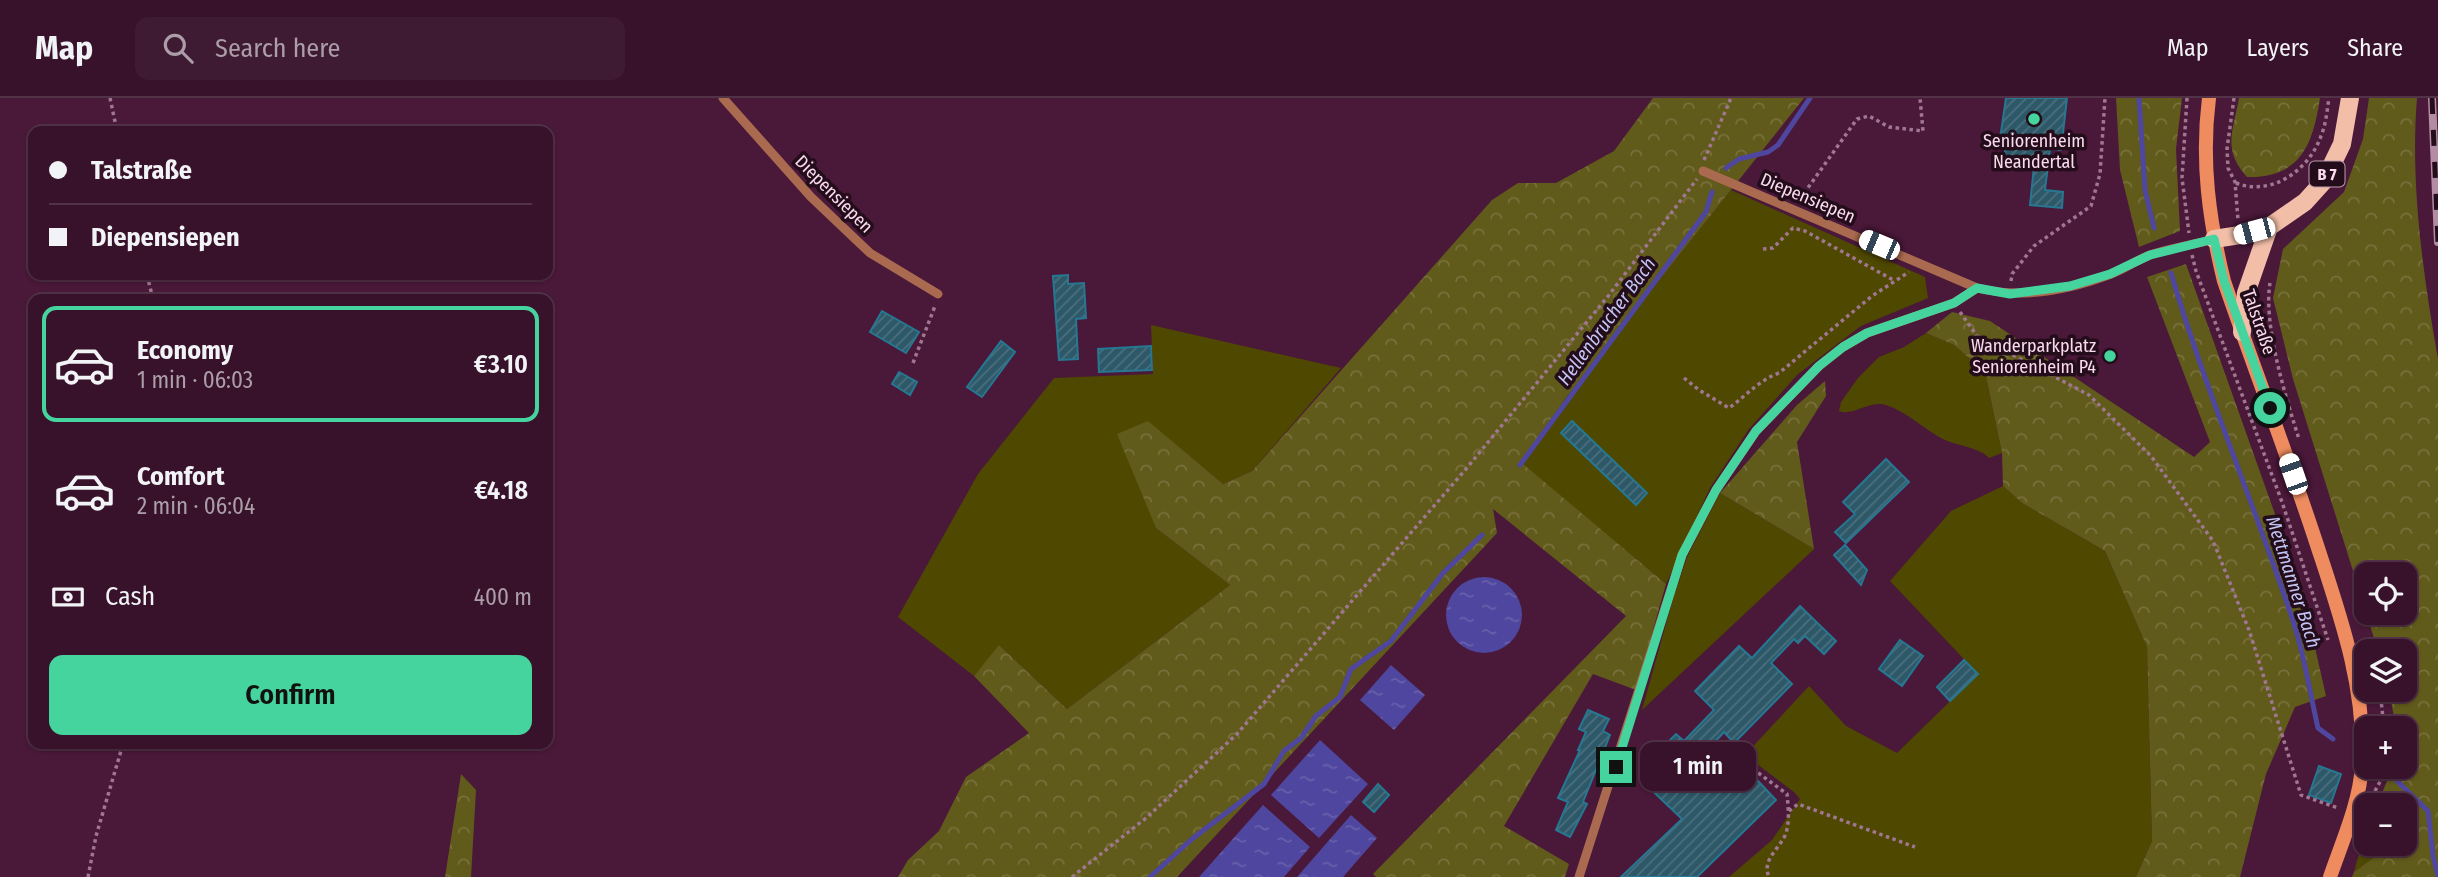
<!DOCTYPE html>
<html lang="en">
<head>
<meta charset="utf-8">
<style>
  :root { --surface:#38122b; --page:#3f1b33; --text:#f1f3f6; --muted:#ab9ea9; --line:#523247; --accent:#46d49e }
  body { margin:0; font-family:"Fira Sans Condensed",sans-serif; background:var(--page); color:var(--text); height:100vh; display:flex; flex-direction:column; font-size:26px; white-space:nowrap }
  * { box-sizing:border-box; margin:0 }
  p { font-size:23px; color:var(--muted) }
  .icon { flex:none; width:38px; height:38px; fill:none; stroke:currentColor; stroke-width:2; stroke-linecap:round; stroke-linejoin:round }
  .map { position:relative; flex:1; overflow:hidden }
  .side { position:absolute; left:28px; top:196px; width:525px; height:455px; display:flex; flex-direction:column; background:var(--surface); border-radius:14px; box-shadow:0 2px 5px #0004,0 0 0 2px var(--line) }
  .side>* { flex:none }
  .guide { position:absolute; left:28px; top:28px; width:525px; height:154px; border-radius:14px; box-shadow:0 2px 5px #0004,0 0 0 2px var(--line); display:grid; align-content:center; height:154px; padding:0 21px; background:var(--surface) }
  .controls { position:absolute; left:2354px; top:464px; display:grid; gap:14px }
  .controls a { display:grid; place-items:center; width:63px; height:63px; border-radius:14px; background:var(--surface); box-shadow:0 2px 5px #0004,0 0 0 2px var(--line); font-size:35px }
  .end { position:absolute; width:32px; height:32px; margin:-16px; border:9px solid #46d49e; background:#111; box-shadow:0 0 0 4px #111 }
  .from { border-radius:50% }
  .bubble { position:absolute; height:49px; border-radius:14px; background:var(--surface); box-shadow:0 2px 5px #0004,0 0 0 2px var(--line); font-size:23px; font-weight:600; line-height:49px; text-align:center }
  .car { position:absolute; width:21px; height:42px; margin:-21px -10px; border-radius:9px; box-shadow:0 0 5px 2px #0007; background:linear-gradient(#fff 24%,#345 0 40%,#fff 0 76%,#345 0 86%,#fff 0) }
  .guide b { display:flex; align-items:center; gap:24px; height:66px; font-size:26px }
  .guide b+b { border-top:2px solid var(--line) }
  .guide i { width:18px; height:18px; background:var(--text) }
  ul { padding:12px 0 0; list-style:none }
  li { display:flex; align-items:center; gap:21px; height:116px; margin:0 14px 10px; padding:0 7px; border:4px solid transparent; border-radius:14px }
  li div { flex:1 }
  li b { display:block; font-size:26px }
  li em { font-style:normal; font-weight:600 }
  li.current { border-color:var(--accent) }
  li>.icon { width:63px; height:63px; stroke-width:1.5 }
  .pay { display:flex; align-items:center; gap:18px; height:77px; padding:0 21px; font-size:26px }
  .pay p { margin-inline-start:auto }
  .action { display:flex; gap:14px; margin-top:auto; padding:14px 21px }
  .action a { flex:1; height:80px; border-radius:14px; background:var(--accent); color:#111; font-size:28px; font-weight:600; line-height:80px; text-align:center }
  header { display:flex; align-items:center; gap:42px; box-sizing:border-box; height:98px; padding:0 35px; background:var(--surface); border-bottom:2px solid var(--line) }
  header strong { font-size:33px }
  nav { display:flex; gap:38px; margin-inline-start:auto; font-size:24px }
  .search { width:490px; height:63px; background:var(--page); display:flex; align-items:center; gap:18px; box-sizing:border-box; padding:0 24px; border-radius:14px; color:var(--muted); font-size:26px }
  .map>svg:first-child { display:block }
</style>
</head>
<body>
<header>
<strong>Map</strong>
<div class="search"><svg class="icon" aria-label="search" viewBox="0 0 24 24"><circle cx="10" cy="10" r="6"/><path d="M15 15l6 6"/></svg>Search here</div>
<nav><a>Map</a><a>Layers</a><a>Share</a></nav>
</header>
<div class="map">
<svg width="2438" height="779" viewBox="0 0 2438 779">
  <defs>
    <pattern id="forest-crowns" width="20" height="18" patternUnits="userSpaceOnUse" patternTransform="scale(1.75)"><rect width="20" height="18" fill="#605a1b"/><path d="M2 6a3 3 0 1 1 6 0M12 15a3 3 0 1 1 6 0" fill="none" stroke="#78713c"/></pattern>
    <pattern id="water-ripples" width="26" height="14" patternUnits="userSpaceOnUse" patternTransform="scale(1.75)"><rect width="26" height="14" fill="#4f469f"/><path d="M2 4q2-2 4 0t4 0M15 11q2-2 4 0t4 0" fill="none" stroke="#6960ac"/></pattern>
    <pattern id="building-hatch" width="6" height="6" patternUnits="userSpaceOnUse" patternTransform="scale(1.75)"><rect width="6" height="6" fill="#2c5868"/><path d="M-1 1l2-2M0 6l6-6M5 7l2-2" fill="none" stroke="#4c6f7e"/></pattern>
  </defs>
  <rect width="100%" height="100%" fill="#4a1839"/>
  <path fill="#4f4800" d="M1731,92L1925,179L1928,200L1861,228L1797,277L1749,331L1710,390L1666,486L1522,366L1565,301Z
    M1151,227L1341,270L1252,373L1223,386L1148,324L1156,430L1230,487L1067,611L1000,548L974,578L898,519L978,376L1054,280L1153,276Z
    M1926,235L1954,247L1985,274L2002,355L1989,360C1979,349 1957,348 1943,341C1925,332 1901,309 1881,306C1866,305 1852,318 1839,313L1841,304L1858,280L1879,259L1904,249Z
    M2003,388L2022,405L2105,453L2147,549L2152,743L2136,779H1729L1772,742L1800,701L1794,694L1745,657L1809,588L1846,628L1897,655L1978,576L1890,483L1951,413Z
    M1720,395L1814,451L1642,612L1673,501L1687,459Z
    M2366,729V746H2392L2354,774Z"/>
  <path fill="url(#forest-crowns)" fill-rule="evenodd" d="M1653,0H1804L1565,301L1522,365L1666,486L1636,592L1593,576L1504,728L1569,766L1565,779H1376L1373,776L1626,518L1493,411L1497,435L1177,779H898L908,762L939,733L966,679L1029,635L974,578L999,547L1067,611L1230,487L1156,430L1117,336L1148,323L1223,386L1252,373L1492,102L1518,85H1556L1614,53Z
    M2116,0H2182L2176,51L2180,133L2139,149L2120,72Z
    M2239,0H2320C2313,46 2301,80 2247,79C2222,51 2233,34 2239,0Z
    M2369,0H2417C2410,86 2423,176 2438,261V779H2352L2354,774L2392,746H2404V707H2386L2382,695L2393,669L2404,668V630H2396L2389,592H2404V553H2378L2293,281L2273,200L2283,151L2344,94L2363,41ZM2404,476V514H2366V476Z
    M2186,166L2302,492L2326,598L2295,609L2266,676L2240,779H2136L2152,743L2147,549L2105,453L2022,405L2003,388L2002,355L1985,274L1954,247L1926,235L1952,214L1990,223L2194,359L2210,344L2147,179Z
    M1825,283L1826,298L1797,344L1814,451L1720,395L1797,307Z
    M461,676L476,692L471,779H445Z"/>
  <path fill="url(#water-ripples)" d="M1446 517a38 38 0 1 1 76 0a38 38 0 1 1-76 0Z
    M1391,567L1425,597L1394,632L1360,602Z
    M1320,642L1368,686L1319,740L1271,697Z
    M1263,707L1310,749L1284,779H1199Z
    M1351,717L1377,740L1343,779H1297Z"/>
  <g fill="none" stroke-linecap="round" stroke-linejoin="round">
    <path stroke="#4f469f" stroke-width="5" d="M2139,0L2145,92L2154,130
      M1726,70L1739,61L1768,54L1778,47L1810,0
      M2171,175C2206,294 2255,408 2294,526C2305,560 2310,596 2318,630L2333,641
      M1520,367L1706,114L1712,94
      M2394,680L2428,713L2433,758L2438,778
      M1150,779L1192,741L1264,686L1284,653L1301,640L1316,618L1340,599L1351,571L1391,543L1443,475L1482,437"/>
  </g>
  <path fill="url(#building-hatch)" stroke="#267892" stroke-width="2" d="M2006,0H2067L2061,52L2050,51L2045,92L2063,94L2062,110L2030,107L2034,68L2004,65L2006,42L2000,41Z
    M1068,177V186L1084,185L1086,220L1076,221L1078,261L1059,262L1053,178Z
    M882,213L919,234L906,255L870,234Z
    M1001,243L1015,254L982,299L967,289Z
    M1151,248L1152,272L1099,274L1098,251Z
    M899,274L917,284L910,297L892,286Z
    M1572,323L1647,395L1636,407L1561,335Z
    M1886,361L1909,384L1846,445L1835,434L1855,416L1843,404Z
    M1845,447L1867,472L1861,487L1834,457Z
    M1800,508L1836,543L1824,556L1805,538L1798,545L1794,541L1771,565L1792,586L1734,645L1724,634L1701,659L1723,681L1740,664L1776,702L1697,779H1621L1682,721L1642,683L1660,664L1654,658L1676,636L1684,643L1714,612L1695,593L1739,548L1752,560Z
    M1900,542L1923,558L1902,588L1879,571Z
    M1964,562L1978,576L1950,603L1937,589Z
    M1588,612L1609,621L1603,633L1610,637L1583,704L1587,706L1570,739L1556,732L1568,704L1558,700L1580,652H1578L1586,634L1579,631Z
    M2319,668L2341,676L2331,705L2309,697Z
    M1378,686L1389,697L1374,714L1363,704Z"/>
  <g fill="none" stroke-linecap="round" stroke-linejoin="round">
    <path stroke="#a07790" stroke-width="3.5" stroke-dasharray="3.5 3.5" stroke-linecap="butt" d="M110,0L117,33
      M2187,0L2182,80L2189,135
      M2234,0L2227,51L2228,70L2235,84L2238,122
      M1704,62L1731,0
      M2236,85C2272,99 2309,72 2321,38C2326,26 2327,13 2329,0
      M1800,101L1857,21L1869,18L1889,29L1923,33L1920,0
      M1763,151L1773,150L1793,130L1805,133L1895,183
      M2192,157L2196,173L2282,404L2328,542
      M147,177L153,201
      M2011,183L2012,176L2034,148L2091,108L2100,76L2105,0
      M2270,185C2263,227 2286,300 2299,341
      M1960,214L1977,238L2089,297L2151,358L2213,443L2249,532L2301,697L2338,710
      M913,265L935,208
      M1684,280L1699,292L1729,310C1746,298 1759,282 1779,275L1872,198L1909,174
      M2380,592L2384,630
      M1733,651L1746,666L1787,696C1788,708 1790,722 1786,735C1781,750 1761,761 1769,779
      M2375,693L2383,678V668
      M1789,713L1798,706L1915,749
      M88,779L96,738L123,646
      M1072,779L1146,720L1237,636L1466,371L1609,197L1697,81"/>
    <path stroke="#a96a50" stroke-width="9" d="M723,0L811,99L870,155L938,196
      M1703,73L1977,190C2021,201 2069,192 2111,176C2124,171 2137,162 2150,157C2170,150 2193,147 2214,141
      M1579,779L1682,457L1716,392L1756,333L1819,268L1843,249L1867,235L1954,205L1977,190"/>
    <path stroke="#ee8b5f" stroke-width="14" d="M2209,0C2201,63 2209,122 2224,183C2254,270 2287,356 2316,444C2340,517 2366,589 2362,667C2360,704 2342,744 2330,779"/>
    <path stroke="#f2bea8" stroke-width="18" d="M2214,141L2240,137L2269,129L2305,104L2324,83L2342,46L2350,0
      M2242,234L2246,195L2269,129"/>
    <g stroke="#b38ba3" stroke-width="8">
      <path id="rail" d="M2432,0L2438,144"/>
    </g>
    <use href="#rail" stroke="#230d1b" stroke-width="5" stroke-dasharray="16" stroke-linecap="butt"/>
  </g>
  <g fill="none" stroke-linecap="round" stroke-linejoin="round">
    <path stroke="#46d49e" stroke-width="9" d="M1616,669L1682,457L1716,392L1756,333L1819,268L1843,249L1867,235L1954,205L1977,190L2010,196L2070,188L2110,176L2150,157L2214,141L2224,183L2270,310"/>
  </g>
  <g fill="#46d49e" stroke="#230d1b" stroke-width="2.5">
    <circle cx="2034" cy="21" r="7"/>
    <circle cx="2110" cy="258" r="7"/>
  </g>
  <g text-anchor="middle" stroke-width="7" stroke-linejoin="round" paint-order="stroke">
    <rect fill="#230d1b" stroke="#ba9cad" stroke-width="2" x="2309.5" y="63.5" width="35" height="25" rx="5"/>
    <g font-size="16" font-weight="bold" fill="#fadaec">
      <text x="2327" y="82">B 7</text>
    </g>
    <g font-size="18" fill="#fadaec" stroke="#230d1b">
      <text x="2034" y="49">Seniorenheim<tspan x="2034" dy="21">Neandertal</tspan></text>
      <text x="2096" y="254" text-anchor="end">Wanderparkplatz<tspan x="2096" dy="21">Seniorenheim P4</tspan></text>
    </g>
    <g font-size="18" fill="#fadaec" stroke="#230d1b">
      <text transform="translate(834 96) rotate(45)" y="6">Diepensiepen</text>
      <text transform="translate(1808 100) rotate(23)" y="6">Diepensiepen</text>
      <text transform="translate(2259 224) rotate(71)" y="6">Talstraße</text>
    </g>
    <g font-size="19" font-style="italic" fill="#c3c4f4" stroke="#230d1b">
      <text transform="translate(1606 223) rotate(-54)" y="7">Hellenbrucher Bach</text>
      <text transform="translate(2294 484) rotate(72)" y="7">Mettmanner Bach</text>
    </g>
  </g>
</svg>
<div class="controls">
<a><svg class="icon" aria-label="locate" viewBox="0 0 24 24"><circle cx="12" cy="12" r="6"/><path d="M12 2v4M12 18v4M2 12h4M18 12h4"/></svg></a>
<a><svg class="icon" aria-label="layers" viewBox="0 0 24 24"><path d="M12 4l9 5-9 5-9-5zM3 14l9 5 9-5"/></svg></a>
<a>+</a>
<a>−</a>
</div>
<i class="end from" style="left:2270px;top:310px"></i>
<i class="end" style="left:1616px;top:669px"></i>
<div class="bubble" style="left:1640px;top:644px;width:116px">1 min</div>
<i class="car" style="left:2254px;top:133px;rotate:255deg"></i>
<i class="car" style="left:1879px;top:147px;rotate:293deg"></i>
<i class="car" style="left:2293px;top:376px;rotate:341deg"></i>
<div class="guide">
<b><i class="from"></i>Talstraße</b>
<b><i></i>Diepensiepen</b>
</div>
<section class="side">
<ul>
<li class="current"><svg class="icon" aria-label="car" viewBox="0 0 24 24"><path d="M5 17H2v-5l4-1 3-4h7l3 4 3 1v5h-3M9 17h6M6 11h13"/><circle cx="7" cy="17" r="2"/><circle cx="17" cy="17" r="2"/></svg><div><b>Economy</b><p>1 min · 06:03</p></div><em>€3.10</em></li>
<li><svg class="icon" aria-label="car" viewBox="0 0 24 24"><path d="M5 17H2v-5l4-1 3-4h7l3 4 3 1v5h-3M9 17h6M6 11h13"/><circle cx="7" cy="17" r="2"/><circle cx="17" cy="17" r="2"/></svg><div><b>Comfort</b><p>2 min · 06:04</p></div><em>€4.18</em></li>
</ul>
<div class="pay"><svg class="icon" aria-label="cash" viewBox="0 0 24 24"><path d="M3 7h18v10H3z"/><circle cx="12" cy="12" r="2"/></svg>Cash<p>400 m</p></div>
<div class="action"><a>Confirm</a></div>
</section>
</div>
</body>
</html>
